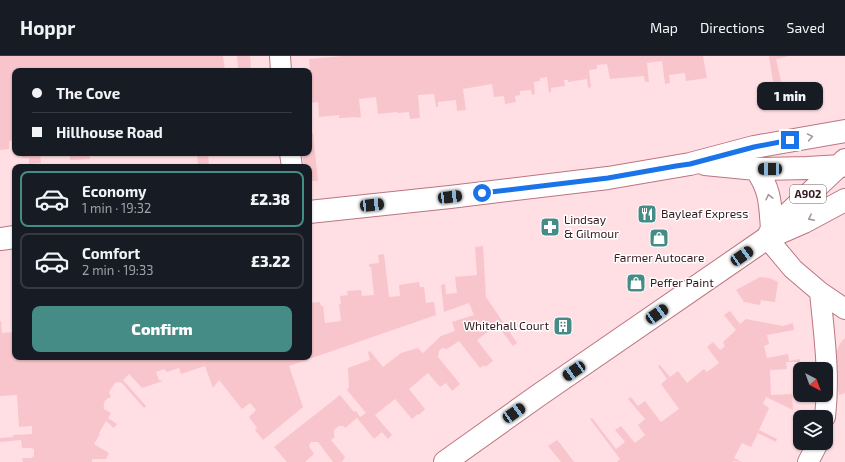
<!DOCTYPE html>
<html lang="en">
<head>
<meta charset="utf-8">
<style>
  :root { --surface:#171b24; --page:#20242c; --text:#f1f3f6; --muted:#9ea1a6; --line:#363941; --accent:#458c87 }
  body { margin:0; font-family:"Exo 2",sans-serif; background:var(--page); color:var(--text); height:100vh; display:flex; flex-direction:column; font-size:15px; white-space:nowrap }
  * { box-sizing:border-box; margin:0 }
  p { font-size:13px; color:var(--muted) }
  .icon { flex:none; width:22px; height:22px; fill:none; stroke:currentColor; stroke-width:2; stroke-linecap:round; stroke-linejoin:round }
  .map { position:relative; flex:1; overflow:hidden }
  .side { position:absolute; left:12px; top:108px; width:300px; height:196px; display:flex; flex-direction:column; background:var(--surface); border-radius:8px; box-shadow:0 1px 3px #0004 }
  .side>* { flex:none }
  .top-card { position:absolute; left:12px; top:12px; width:300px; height:88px; border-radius:8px; box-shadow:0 1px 3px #0004; display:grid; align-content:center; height:88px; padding:0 20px; background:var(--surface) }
  .needle { width:26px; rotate:139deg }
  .tools { position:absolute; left:793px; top:306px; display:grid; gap:8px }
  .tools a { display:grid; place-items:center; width:40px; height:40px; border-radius:8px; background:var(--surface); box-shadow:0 1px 3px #0004; font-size:20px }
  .end { position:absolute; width:18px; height:18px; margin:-9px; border:5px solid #1a73e8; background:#fff; box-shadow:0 0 0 2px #fff }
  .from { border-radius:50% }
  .bubble { position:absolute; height:28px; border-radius:8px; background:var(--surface); box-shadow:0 1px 3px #0004; font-size:13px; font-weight:800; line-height:28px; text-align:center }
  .car { position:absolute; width:12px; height:24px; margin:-12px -6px; border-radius:5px; box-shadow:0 0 3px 1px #0007; background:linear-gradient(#222 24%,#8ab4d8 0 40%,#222 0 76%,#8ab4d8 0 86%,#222 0) }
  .top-card b { display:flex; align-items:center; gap:14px; height:38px; font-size:15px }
  .top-card b+b { border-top:1px solid var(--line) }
  .top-card i { width:10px; height:10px; background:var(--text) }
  ul { padding:7px 0 0; list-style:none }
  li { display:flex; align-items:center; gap:12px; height:56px; margin:0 8px 6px; padding:0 12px; border:2px solid var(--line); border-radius:8px }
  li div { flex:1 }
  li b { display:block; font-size:15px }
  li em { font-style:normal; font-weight:800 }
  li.active { border-color:var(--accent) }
  li>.icon { width:36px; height:36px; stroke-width:1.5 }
  .button { display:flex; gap:8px; margin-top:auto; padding:8px 20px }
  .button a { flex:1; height:46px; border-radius:8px; background:var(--accent); color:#fff; font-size:16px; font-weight:800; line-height:46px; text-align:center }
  header { display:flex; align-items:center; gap:24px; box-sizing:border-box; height:56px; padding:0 20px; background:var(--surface); border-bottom:1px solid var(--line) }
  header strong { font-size:19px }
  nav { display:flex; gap:22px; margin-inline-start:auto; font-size:14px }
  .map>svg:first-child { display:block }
</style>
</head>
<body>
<header>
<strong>Hoppr</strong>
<nav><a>Map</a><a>Directions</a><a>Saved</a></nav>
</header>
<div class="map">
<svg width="845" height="406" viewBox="0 0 845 406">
  <rect width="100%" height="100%" fill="#ffdfe3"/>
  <path fill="#f8c5cc" d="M0,0H223L225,15H15V84L9,85V93L0,94Z
    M237,0H250L251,12L238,14Z
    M344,0H703L707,22L686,25L685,17L669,19L670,27L665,28L662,5L647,7L649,26H645L644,20L610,23L607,8L597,9V13L589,14L591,31L588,32L587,23L568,26V24H564L565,30L551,32V36L549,37L547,21L540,22V25L534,26L535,38L532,39L531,34L520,35V39L515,40L516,46L505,48L504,40L494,41L492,28L463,33L466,54L457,55L456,44L438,46V51H436L434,38L418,39L420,62L410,63L409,56L398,57L397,56L378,58L376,41L359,43L361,61L357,62V61L339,62V59L319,61L318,46L309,47V15L294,14L310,13L309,3Z
    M769,0H789L776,3L782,30L774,32Z
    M313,77L318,125H309V111H304L302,97H309V78Z
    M22,97H40L41,107L29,108V102H22Z
    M70,97H89L90,103L70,104Z
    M197,97H208L209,110L198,111Z
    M483,190L486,241L517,287L513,290L497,269L477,284L493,305L485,311L484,309L480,312L459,285L447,293L442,292L439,295L438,301L460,328L452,335L446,327L440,331L428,317L409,333L425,353L419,359L418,358L412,363L395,343L375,359L392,379L388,383L382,376L374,383L357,362L345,372L344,370H339L334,374V379L335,381L331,384L345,401L342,406H333L318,386H311L309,390L314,398L305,406H287L274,391L340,339L354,356L356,355L360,361L366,357L347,334L349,331L348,312L370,304L368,296L370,295L383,311L401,297L418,292L423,297L441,280L455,275L452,266L474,259L469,247L444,256L441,229L445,228L446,238L457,237L455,221L477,219L475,191Z
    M384,198L389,241L400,240L399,229L419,226L420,231H424L426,247L434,246L436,259L289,310L303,351L263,384L255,374L257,372L249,361L256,354L250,347L242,353L219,324L213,332L205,310L181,318L179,312L167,316L164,313L156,316L159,324L163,325L142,332L129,318L123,324L146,350L144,352L122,327L119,326L115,327L109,336L111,341C105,343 103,346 104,353L111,357L108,362L117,368L114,372L106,365L99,377L100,378L94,388L109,397L106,403H92V406H23L22,402H31L34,400V393L31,392H22L21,384L0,386V382L13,381V379L32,378V370L19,371L17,339L0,340V265H1L2,277L14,276V264H15V301H309V247L320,246L321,250H323L325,267L341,265L339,248H341L340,240L348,239L347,235L361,234L362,240L374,239L371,211H369V208L379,207L378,199Z
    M760,221L770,222L778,226L775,246L761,244L760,249L744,246L736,234Z
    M730,255L740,268L746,263L783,270L793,267L794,274L767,279L769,288L764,290L767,302L788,298L789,305L800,303V306H786L787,313L770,314L771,339L792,338L793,354L766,341L763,348L769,352L759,374L777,383L776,386L758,377L751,391L742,387L734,402L742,406L733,405V406H617L620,403L590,363L592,362L616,393L625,386L615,374L621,370L635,387L645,379L638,369L645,363L628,343L631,341L638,350L645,345L661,366L679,353L661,328L667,323L658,310L660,309L670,321L678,315L687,327L704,313L707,316L719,307L707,291L713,286L720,294L725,290L723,286L736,274L724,259Z
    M845,282V337L839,339C837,322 830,294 845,282Z
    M557,384L559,386L574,406H561L548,390Z"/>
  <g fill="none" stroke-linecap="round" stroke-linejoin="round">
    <g stroke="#bb7581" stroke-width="22">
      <path id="minor" d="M280,0L281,15
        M290,97L292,111
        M767,182L793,213L820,236C824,278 830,319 825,361
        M820,236L845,253
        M808,406L818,387"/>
    </g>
    <g stroke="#bb7581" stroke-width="24">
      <path id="primary" d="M705,108L756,113L807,112L842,110
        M756,113C771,135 770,148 772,173
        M309,156L450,141L608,122L690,108L754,91L845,75
        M772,180L804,166L845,144
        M0,183L15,181
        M445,406L539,339L767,182L772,173L845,104"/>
    </g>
    <use href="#minor" stroke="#fff" stroke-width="20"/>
    <use href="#primary" stroke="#fff" stroke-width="22"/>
  </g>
  <defs><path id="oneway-chevron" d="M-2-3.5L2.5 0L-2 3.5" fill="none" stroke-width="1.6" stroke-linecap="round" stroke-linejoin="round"/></defs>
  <g stroke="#a5989a">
    <use href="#oneway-chevron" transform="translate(810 81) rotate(-10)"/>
    <use href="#oneway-chevron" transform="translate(769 141) rotate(-103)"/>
    <use href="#oneway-chevron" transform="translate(811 162) rotate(153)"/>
  </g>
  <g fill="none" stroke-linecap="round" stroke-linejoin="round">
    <path stroke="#1a73e8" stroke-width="5" d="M482,137L608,122L676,110L690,108L754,91L790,84"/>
  </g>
  <defs>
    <g id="restaurant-square" transform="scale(1)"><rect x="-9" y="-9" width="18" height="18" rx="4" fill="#458c87" stroke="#fff"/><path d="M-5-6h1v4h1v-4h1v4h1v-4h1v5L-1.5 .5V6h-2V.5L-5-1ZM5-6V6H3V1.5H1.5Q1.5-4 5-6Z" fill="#fff"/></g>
    <g id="pharmacy-square" transform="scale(1)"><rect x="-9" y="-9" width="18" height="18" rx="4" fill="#458c87" stroke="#fff"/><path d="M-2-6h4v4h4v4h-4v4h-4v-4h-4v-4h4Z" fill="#fff"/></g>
    <g id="shop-square" transform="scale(1)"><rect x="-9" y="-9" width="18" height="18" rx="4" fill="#458c87" stroke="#fff"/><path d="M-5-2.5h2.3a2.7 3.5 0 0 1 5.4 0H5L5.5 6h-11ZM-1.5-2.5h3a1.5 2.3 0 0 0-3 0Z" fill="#fff"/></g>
    <g id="building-square" transform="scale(1)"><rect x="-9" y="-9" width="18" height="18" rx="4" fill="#458c87" stroke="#fff"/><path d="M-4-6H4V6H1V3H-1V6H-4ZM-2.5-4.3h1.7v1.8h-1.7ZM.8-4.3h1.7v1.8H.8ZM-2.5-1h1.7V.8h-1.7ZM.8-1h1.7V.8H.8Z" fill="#fff"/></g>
  </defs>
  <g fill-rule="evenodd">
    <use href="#restaurant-square" x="647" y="158"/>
    <use href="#pharmacy-square" x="550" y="171"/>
    <use href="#shop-square" x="659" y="182"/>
    <use href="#shop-square" x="636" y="227"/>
    <use href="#building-square" x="563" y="270"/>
  </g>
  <g text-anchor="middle" stroke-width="3" stroke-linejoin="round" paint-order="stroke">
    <rect fill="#fff" stroke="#725f62" stroke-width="1" x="790" y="129" width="36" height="18" rx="3"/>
    <g font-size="11" font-weight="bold" fill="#361a1f">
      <text x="808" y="142">A902</text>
    </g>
    <g font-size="12" fill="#361a1f" stroke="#fff" text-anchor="start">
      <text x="661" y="162">Bayleaf Express</text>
      <text x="564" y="168">Lindsay<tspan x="564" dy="14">&amp; Gilmour</tspan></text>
      <text x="659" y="206" text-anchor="middle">Farmer Autocare</text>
      <text x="650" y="231">Peffer Paint</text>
      <text x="549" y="274" text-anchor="end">Whitehall Court</text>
    </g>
  </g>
</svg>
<div class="tools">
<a><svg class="needle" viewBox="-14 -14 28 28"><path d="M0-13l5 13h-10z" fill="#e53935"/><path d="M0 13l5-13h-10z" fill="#9ea1a6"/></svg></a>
<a><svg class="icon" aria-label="layers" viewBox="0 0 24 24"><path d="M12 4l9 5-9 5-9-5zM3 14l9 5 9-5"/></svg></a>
</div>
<i class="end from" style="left:482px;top:137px"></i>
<i class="end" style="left:790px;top:84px"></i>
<div class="bubble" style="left:757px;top:26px;width:66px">1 min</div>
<i class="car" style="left:770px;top:113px;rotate:270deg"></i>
<i class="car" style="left:450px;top:141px;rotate:83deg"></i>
<i class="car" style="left:372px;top:149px;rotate:84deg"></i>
<i class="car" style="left:742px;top:200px;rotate:55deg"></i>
<i class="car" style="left:657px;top:258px;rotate:55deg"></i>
<i class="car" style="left:574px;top:315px;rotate:236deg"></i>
<i class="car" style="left:514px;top:357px;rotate:55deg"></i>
<div class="top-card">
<b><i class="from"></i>The Cove</b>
<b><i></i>Hillhouse Road</b>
</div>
<section class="side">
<ul>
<li class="active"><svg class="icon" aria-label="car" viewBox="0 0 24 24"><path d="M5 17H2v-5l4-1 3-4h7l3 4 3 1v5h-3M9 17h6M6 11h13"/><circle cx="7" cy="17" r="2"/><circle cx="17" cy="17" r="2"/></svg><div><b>Economy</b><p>1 min · 19:32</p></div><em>£2.38</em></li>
<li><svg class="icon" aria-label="car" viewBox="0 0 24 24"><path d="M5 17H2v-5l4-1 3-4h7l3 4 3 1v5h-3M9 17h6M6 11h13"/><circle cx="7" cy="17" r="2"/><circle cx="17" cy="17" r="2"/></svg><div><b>Comfort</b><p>2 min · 19:33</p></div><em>£3.22</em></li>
</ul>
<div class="button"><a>Confirm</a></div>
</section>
</div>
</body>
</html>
